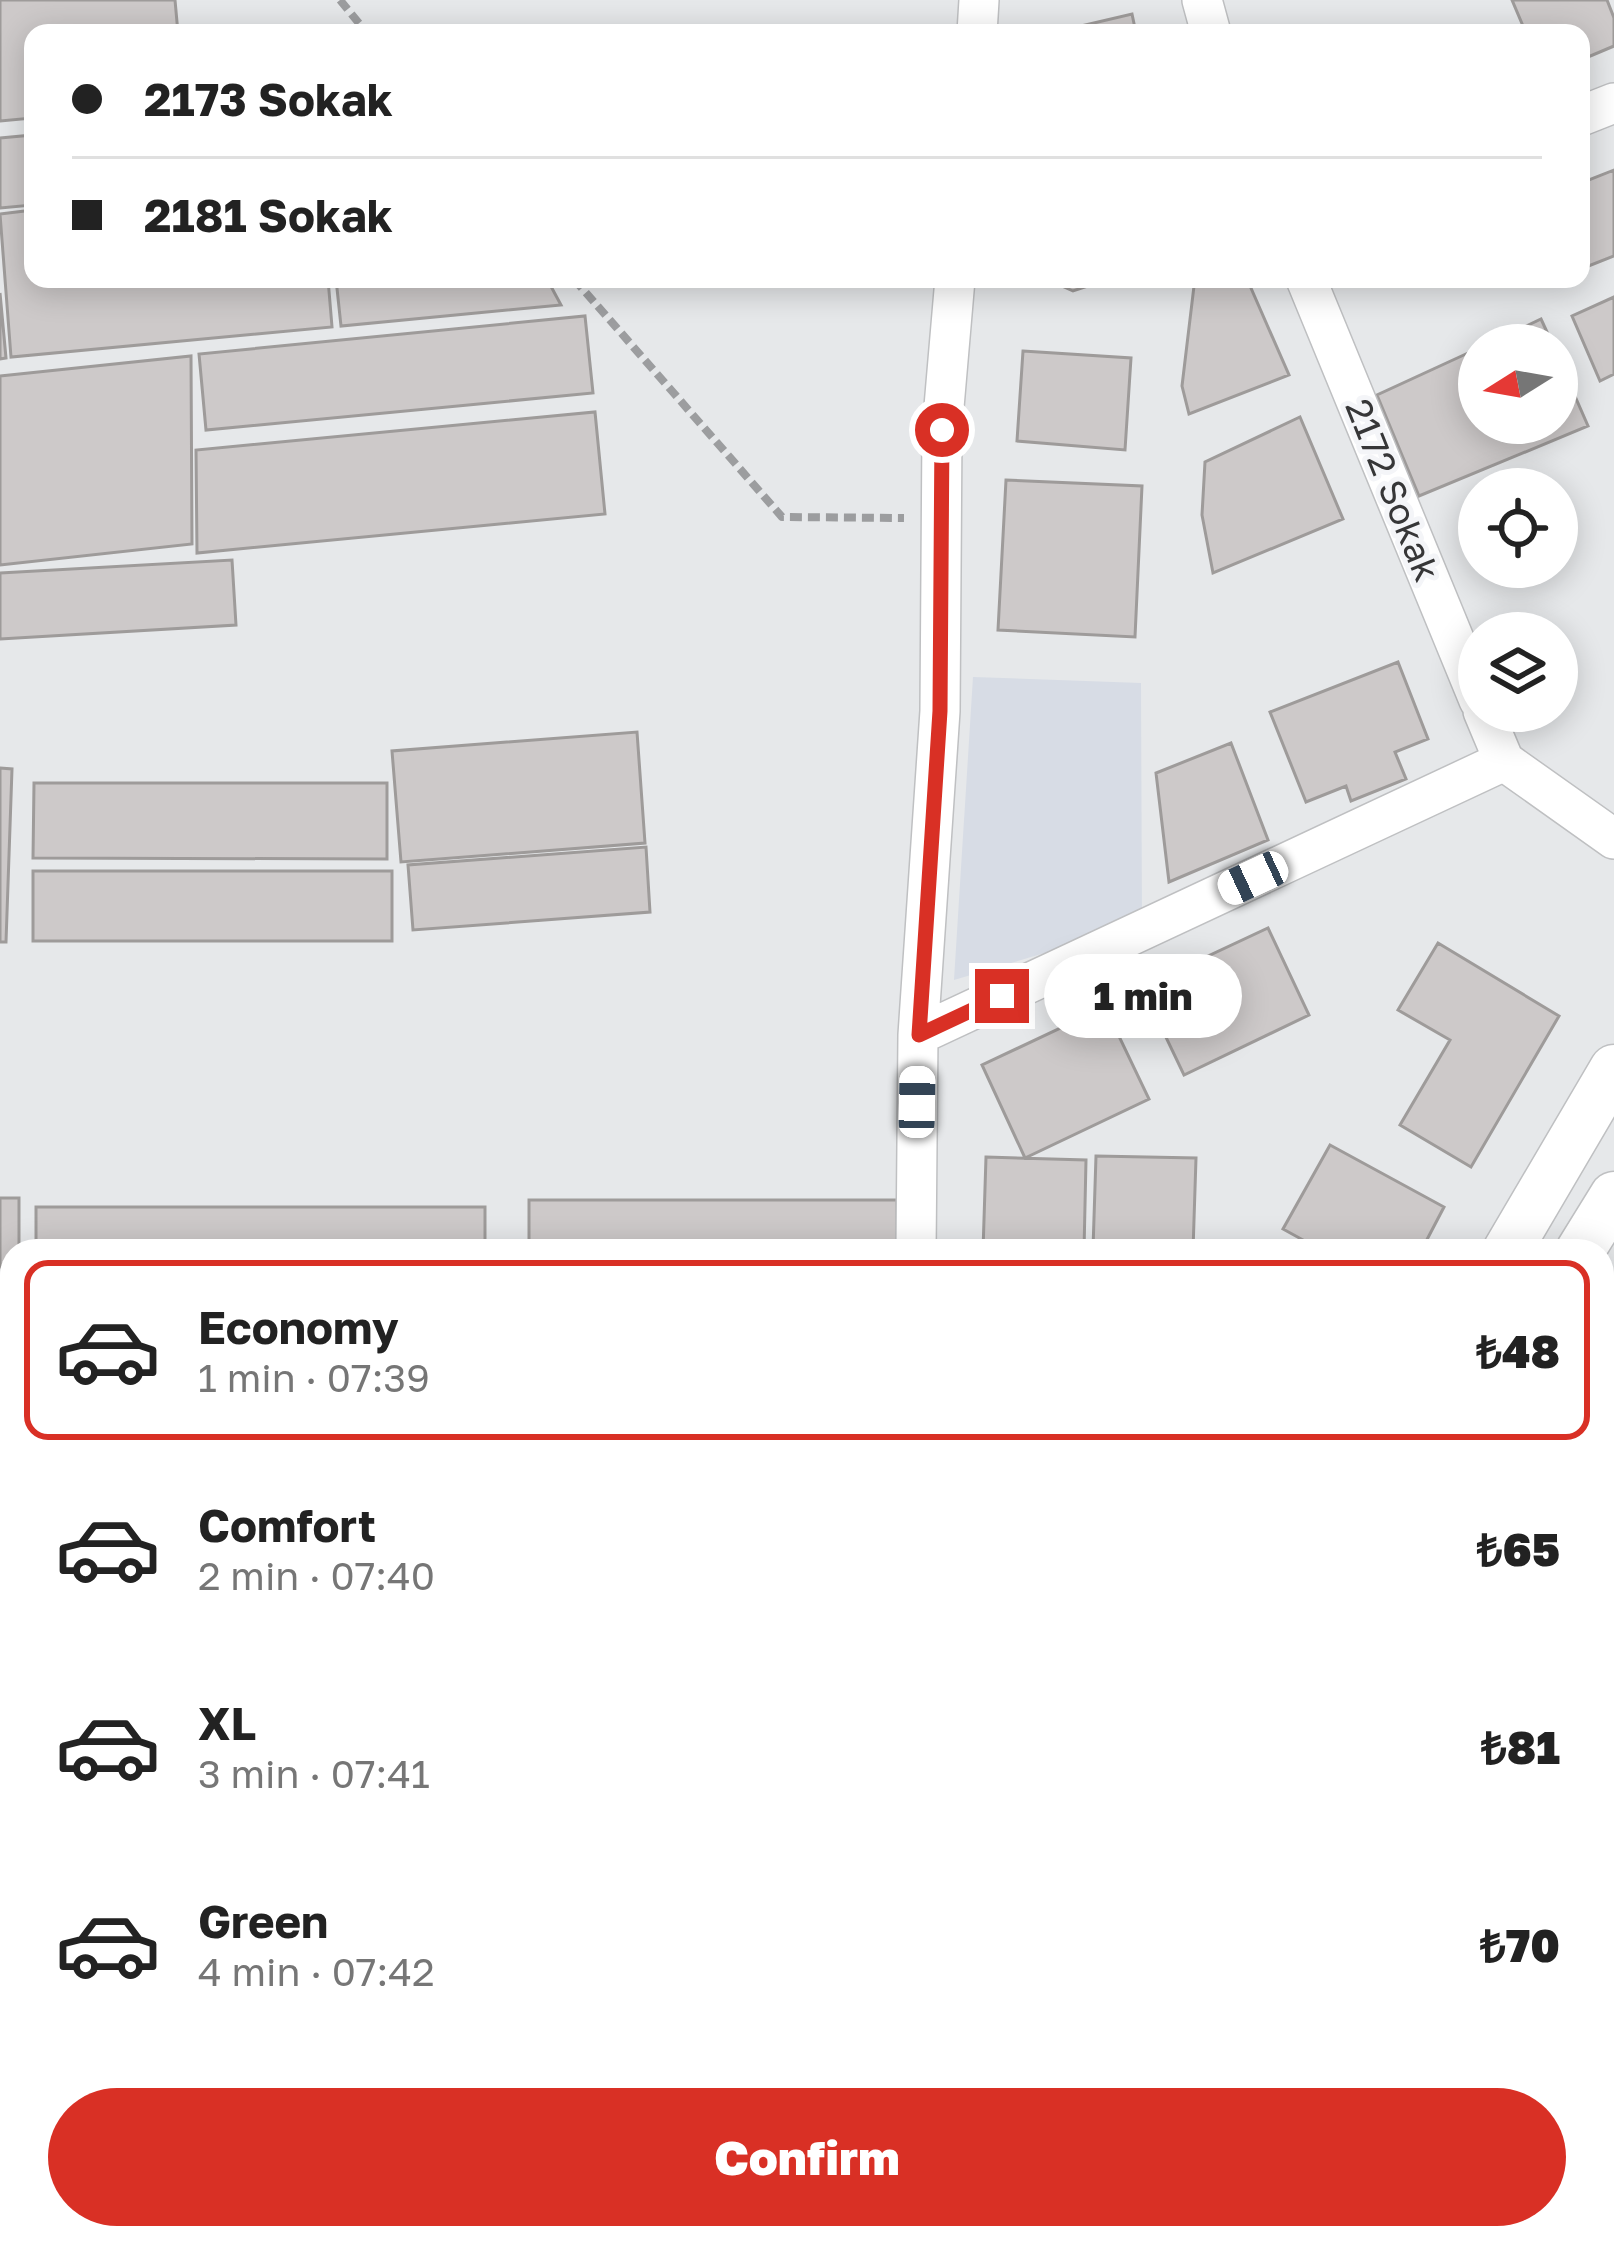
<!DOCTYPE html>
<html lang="en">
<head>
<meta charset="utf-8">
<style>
  :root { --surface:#fff; --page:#f6f6f6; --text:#222; --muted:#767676; --line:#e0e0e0; --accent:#d93025 }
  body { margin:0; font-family:"Golos Text",sans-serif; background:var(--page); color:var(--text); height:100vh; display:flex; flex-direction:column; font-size:45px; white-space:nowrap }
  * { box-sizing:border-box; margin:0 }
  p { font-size:39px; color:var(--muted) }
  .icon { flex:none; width:66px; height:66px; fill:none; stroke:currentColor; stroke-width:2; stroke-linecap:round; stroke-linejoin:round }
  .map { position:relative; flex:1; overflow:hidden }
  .panel { position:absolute; left:0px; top:1239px; width:1614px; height:1011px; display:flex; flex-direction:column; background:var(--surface); border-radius:36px 36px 0 0; box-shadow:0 6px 30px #0003 }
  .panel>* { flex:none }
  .banner { position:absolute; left:24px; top:24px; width:1566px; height:264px; border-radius:24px; box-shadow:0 6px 30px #0003; display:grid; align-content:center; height:264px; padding:0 48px; background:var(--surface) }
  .needle { width:78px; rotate:259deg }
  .tools { position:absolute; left:1458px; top:324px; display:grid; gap:24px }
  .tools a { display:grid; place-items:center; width:120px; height:120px; border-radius:50%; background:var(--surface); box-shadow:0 6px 30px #0003; font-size:60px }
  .end { position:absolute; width:54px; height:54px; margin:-27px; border:15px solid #d93025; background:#fff; box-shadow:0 0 0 6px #fff }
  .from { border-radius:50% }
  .bubble { position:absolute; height:84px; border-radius:42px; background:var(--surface); box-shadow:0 6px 30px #0003; font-size:39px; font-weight:800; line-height:84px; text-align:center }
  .car { position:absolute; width:36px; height:72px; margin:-36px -18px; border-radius:15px; box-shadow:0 0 9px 3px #0007; background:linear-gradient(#fff 24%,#345 0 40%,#fff 0 76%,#345 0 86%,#fff 0) }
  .banner b { display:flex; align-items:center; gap:42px; height:114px; font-size:45px }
  .banner b+b { border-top:3px solid var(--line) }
  .banner i { width:30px; height:30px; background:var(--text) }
  ul { padding:21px 0 0; list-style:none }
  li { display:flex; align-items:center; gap:36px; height:180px; margin:0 24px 18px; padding:0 24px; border:6px solid transparent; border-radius:24px }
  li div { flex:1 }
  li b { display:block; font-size:45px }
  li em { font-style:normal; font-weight:800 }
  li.selected { border-color:var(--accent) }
  li>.icon { width:108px; height:108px; stroke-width:1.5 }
  .cta { display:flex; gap:24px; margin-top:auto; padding:24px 48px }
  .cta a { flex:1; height:138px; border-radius:72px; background:var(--accent); color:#fff; font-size:48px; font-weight:800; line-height:138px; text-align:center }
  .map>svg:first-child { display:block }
</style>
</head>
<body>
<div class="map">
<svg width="1614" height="2249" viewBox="0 0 1614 2249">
  <rect width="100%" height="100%" fill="#e6e8ea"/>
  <path fill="#d7dce5" d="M973,677L1141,683L1142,924L954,980Z"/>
  <path fill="#c9d7a3" d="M0,2088H12V2201H0Z
    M1108,2238H1419L1404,2249H1107Z"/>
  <path fill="#cdc9c9" stroke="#9e9b9a" stroke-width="3" d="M0,0H175L178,33H33V118L0,121Z
    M1512,0H1607L1614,18V46L1581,60V33H1526Z
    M1132,14L1136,33H1051Z
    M33,135V205L0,208V138Z
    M1614,170V256L1581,269V183Z
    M33,210V279H328L332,327L11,357L0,214Z
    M336,279H547L561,305L341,326Z
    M1046,279H1109L1073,291Z
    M1210,279H1247L1289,375L1189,414L1182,386L1194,286Z
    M0,293L6,358L0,359Z
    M1614,297V374L1600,381L1572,316Z
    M585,316L593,393L206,430L199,354Z
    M1541,319L1553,345H1486Z
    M1479,348V423H1557V355L1588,426L1419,496L1377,395Z
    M1023,351L1131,358L1125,450L1017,441Z
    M191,356L192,544L0,565V376Z
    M595,412L605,514L197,553L196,450Z
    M1300,417L1343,519L1213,573L1202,515L1205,462Z
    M1006,480L1142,486L1135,637L998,630Z
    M232,560L236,625L0,639V573Z
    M1398,662L1428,739L1395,752L1406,779L1351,801L1346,786L1306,802L1270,712Z
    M637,732L645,843L401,862L392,751Z
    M1231,743L1268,840L1169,882L1156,773Z
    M0,768L12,769L6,942H0Z
    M34,783H387V859L33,858Z
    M646,847L650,912L413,930L408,865Z
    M33,871H392V941H33Z
    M1268,928L1309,1015L1184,1075L1142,987Z
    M1438,943L1559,1016L1471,1167L1400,1125L1450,1040L1398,1010Z
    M1105,1007L1149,1099L1025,1158L982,1065Z
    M1330,1145L1444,1207L1421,1251H1323L1283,1229Z
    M1096,1156L1196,1158L1193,1251L1093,1249Z
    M986,1157L1086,1160L1084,1251H983Z
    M0,1198H19V1251H12V1267H0Z
    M529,1200H897V1251H529Z
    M36,1207H485V1251H36Z
    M0,1383H8V1453H0Z
    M0,1505H12V1612H0Z
    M0,1612H12V1682H0Z
    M0,1682H12V1748H0Z
    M0,1916H12V2004H0Z
    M1602,2187L1614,2189V2249H1587L1581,2238H1602Z
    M304,2238H374V2249H303Z
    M410,2238H483V2249H409Z
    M570,2238H610L591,2249H577Z"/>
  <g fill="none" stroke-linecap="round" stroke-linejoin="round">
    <g stroke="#bfc0c2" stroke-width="42">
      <path id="minor" d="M1202,0L1211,33
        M977,33L979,0
        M1581,116L1614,103
        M1306,279L1479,700
        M1483,711L1504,761L1614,839
        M918,1035L1504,761
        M916,1251L918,1035L940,711L942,430L955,279
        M1602,1457L1614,1479
        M0,1485H12
        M0,2050H12
        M725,2238L727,2249
        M995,2238V2249
        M1058,2238L1059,2249
        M0,2239L270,2243
        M1427,2249L1442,2238"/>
    </g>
    <g stroke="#bfc0c2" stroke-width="51">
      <path id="tertiary" d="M1507,1251L1614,1069
        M1580,1251L1614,1196
        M785,2249L804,2238
        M898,2249L915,2238"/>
    </g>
    <path stroke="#9c9d9f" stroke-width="8" stroke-dasharray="12 6" stroke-linecap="butt" d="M340,0L367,33
      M574,279L782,517L904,518"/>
    <use href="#minor" stroke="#fff" stroke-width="39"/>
    <use href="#tertiary" stroke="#fff" stroke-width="48"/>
  </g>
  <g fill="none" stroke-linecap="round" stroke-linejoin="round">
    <path stroke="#d93025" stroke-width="15" d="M942,430L940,711L919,1035L1002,996"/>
  </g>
  <g text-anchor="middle" stroke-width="10" stroke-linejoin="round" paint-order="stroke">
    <g font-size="36" fill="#363637" stroke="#f4f5f8">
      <text transform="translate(1393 490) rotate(68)" y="13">2172 Sokak</text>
    </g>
  </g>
</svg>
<div class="tools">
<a><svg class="needle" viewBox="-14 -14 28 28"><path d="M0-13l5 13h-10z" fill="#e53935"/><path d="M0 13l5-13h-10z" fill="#767676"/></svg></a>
<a><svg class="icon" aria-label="locate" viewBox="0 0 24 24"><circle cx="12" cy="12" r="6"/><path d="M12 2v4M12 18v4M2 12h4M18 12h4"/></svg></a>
<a><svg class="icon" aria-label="layers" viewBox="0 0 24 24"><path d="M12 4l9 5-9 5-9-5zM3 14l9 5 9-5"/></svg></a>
</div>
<i class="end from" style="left:942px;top:430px"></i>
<i class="end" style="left:1002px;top:996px"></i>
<div class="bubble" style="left:1044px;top:954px;width:198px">1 min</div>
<i class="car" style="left:1253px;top:878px;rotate:245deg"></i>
<i class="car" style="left:917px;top:1102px;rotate:1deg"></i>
<div class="banner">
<b><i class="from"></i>2173 Sokak</b>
<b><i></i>2181 Sokak</b>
</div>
<section class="panel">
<ul>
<li class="selected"><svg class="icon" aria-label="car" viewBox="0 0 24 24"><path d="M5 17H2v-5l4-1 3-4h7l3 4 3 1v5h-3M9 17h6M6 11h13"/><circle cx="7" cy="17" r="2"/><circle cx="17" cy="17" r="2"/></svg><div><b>Economy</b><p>1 min · 07:39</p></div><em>₺48</em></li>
<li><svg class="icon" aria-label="car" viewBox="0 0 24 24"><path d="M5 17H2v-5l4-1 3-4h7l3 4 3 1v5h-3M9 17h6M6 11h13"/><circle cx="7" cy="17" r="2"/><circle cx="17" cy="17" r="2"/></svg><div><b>Comfort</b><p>2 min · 07:40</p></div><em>₺65</em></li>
<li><svg class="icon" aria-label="car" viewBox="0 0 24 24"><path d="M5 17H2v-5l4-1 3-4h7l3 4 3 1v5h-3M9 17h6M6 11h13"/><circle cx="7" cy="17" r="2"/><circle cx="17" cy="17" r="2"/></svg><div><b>XL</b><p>3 min · 07:41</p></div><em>₺81</em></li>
<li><svg class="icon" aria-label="car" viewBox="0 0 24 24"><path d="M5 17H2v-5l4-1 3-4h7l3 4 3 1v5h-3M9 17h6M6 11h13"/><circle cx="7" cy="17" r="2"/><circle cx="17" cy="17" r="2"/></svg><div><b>Green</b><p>4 min · 07:42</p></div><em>₺70</em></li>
</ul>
<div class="cta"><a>Confirm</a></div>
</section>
</div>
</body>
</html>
